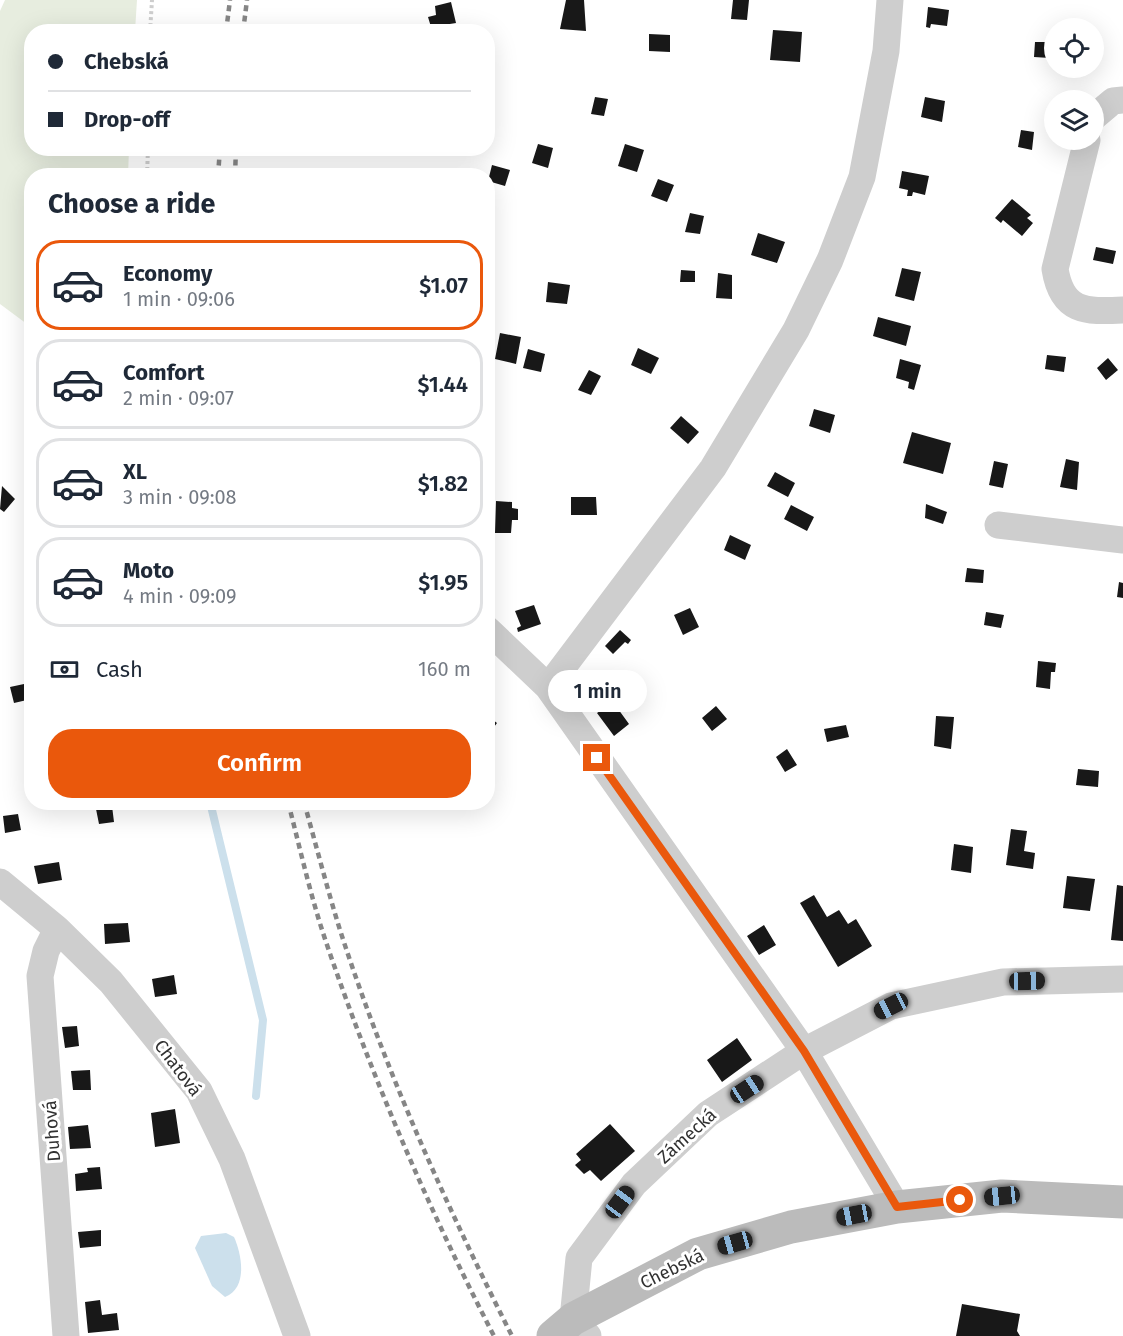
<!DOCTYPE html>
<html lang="en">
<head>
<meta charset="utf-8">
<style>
  :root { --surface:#fff; --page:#f6f6f7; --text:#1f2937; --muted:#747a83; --line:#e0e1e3; --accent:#ea580c }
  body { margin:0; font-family:"Fira Sans",sans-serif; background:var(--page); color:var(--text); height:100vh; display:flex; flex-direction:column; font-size:22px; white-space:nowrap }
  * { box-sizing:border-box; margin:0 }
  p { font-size:20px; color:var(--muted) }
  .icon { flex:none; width:33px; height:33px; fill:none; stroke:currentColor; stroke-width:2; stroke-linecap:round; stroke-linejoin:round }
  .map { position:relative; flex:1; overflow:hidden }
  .side { position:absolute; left:24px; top:168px; width:471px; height:642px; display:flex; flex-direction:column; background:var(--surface); border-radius:24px; box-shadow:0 6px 24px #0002 }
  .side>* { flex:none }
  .guide { position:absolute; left:24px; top:24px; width:471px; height:132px; border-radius:24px; box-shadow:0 6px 24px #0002; display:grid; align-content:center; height:132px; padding:0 24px; background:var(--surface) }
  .tools { position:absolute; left:1044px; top:18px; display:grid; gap:12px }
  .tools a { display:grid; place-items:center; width:60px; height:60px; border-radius:50%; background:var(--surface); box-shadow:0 6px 24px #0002; font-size:30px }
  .end { position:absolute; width:27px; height:27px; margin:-14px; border:8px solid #ea580c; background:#fff; box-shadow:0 0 0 3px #fff }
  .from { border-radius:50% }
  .bubble { position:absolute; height:42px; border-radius:21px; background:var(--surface); box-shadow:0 6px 24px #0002; font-size:20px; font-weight:600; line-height:42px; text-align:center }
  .car { position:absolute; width:18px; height:36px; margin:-18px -9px; border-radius:8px; box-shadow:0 0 4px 2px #0007; background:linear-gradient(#222 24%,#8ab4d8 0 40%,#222 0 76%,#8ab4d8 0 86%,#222 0) }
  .guide b { display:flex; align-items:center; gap:21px; height:57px; font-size:22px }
  .guide b+b { border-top:2px solid var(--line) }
  .guide i { width:15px; height:15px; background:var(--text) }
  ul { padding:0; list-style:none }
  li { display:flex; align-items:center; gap:18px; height:90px; margin:0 12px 9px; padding:0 12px; border:3px solid var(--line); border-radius:24px }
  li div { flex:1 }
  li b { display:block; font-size:22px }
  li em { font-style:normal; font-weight:600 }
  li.selected { border-color:var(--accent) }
  li>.icon { width:54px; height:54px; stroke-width:1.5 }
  h2 { padding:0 24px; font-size:27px; line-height:72px }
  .pay { display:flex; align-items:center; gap:15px; height:66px; padding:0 24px; font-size:22px }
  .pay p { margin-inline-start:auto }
  .action { display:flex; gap:12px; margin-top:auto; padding:12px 24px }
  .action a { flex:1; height:69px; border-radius:24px; background:var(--accent); color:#fff; font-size:24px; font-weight:600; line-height:69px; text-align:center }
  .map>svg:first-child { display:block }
</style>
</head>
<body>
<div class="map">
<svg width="1123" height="1336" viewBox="0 0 1123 1336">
  <rect width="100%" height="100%" fill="#fff"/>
  <path fill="#e7eddf" d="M5,0H137L135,31L32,32V148L129,149L128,175L32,176L31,327L0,304V11Z"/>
  <path fill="#cce0ec" d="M226,1233L234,1237C242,1255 248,1288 225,1297L212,1286L195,1248L201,1236Z"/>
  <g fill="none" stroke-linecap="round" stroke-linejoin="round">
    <path stroke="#cce0ec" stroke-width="8" d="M210,802L263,1020L256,1096"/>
  </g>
  <path fill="#181818" d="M566,0H584L586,31L560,29Z
    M733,0H749L747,20L731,19Z
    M451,2L456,23L431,27L428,17L436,15L435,6Z
    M928,7L949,10L947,26L931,24L930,28L926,27Z
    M773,30L802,32L800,62L770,60Z
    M649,34L670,35V52L649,51Z
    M1035,42H1050V58L1034,57Z
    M595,97L608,99L604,116L591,114Z
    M925,97L945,101L942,122L921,117Z
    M1021,130L1034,132L1032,150L1018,147Z
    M538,144L553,148L548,168L532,163Z
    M625,144L644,150L637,172L618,166Z
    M444,148H459L458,153Z
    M492,165L510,170L505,186L488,181Z
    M902,171L929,176L925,195L913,192L912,196H907L908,190L899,188Z
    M658,179L674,185L667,202L651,196Z
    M1012,199L1031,215L1027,218L1033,223L1022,236L1003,220L1001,223L995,218Z
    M690,213L704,216L700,234L685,232Z
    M758,233L785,242L777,263L751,255Z
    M1096,247L1116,251L1113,264L1093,260Z
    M902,268L921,272L914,301L895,296Z
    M681,270L695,271V282H680Z
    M718,273L732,275V299L716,298Z
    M548,282L570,285L567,304L546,302Z
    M878,317L911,326L906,346L873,336Z
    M500,333L521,337L516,364L495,359Z
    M638,348L659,358L651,374L631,365Z
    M528,349L545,354L541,372L523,368Z
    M1047,355L1066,357L1064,372L1045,369Z
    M1108,358L1118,370L1106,380L1097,368Z
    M900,359L921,365L914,390L908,388L909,382L896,378Z
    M589,370L601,376L591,395L578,390Z
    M814,409L835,415L830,433L809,426Z
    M681,416L699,432L688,444L670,428Z
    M912,432L951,443L943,474L903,463Z
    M1066,459L1079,462L1077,490L1060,487Z
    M994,461L1008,464L1003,488L989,485Z
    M775,472L795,483L788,497L767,486Z
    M2,486L15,499L4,512L0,509Z
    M571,497H596L597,515H571Z
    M496,501L512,502V508L518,509V520H512L511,533H495Z
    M926,504L947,512L943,524L925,518Z
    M791,505L814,517L807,531L784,519Z
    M730,535L751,545L745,560L724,550Z
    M967,568L984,570L983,583L965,582Z
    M1119,582L1123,583V598L1117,597Z
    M534,605L541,624L518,632L517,628L521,626L515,611Z
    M690,608L699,627L683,635L674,615Z
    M986,612L1004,615L1001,628L984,625Z
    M620,630L631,640L628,644L625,642L613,654L605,646Z
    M1038,661L1056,663L1055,672H1051L1050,689L1036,687Z
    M24,684L27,700L14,703L10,687Z
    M613,702L629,724L614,736L597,713Z
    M716,706L727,719L712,731L702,718Z
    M488,716L497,723L488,735Z
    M936,716L954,717L951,749L934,746Z
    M846,725L849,737L827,742L824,729Z
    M787,749L797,765L785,772L776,757Z
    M1078,769L1099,771L1098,787L1076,785Z
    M112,806L114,822L99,824L96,809Z
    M18,814L21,830L5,833L3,816Z
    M1011,829L1027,831L1024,851L1035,853L1033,869L1006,865Z
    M954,844L973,847L971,873L951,870Z
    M59,862L62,880L38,884L34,866Z
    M1067,876L1095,879L1090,911L1063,908Z
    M1117,885L1123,886V941L1111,940Z
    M814,895L827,917L839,910L848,924L856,919L872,946L838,967L800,903Z
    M128,923L130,942L105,944L104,924Z
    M764,925L776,945L759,955L747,936Z
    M174,975L177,994L155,997L152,979Z
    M77,1026L79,1046L65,1048L62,1027Z
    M737,1038L752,1060L722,1082L707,1060Z
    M90,1070L91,1090H73L71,1071Z
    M175,1109L180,1143L155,1147L151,1113Z
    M610,1124L635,1151L601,1181L590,1170L584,1174L575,1165L581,1160L576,1154Z
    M88,1125L91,1148L70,1149L68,1127Z
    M100,1167L102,1189L76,1191L75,1174L88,1172L87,1168Z
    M101,1230V1246L80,1248L78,1232Z
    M100,1300L102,1315L117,1313L119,1330L88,1333L85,1302Z
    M962,1304L1020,1314L1017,1331L1020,1336H956Z"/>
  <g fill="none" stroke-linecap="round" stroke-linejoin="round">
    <path stroke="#cecece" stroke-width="4" stroke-dasharray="3 3" stroke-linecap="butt" d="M150,32L152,0
      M147,176L148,148"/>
    <path stroke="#cecece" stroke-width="27" d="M1094,117L1113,101L1123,100
      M1087,140L1055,269C1062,312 1085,312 1123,310
      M998,525L1123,540
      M488,630L548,687L804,1051L897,1207
      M548,687L713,468L796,330L830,260L862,177L886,51L890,0
      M0,882L57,929L111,982L199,1091L232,1159L297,1336
      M57,929L46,951L40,976L66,1336
      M588,1336L573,1319L579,1258L634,1184L708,1114L804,1051L891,1006L1003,982L1123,979"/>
    <path stroke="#bbb" stroke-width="33" d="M553,1336L573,1319L698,1254L791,1227L897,1207L1002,1196L1123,1202"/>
    <path stroke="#868686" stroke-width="4.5" stroke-dasharray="6 4.5" stroke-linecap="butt" d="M226,32L230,0
      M243,32L247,0
      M218,176L220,148
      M235,176L236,148
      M288,802C300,848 310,894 325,939C371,1075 428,1208 494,1336
      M304,802C316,845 327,888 340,930C385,1070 446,1205 512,1336"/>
  </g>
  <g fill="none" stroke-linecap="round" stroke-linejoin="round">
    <path stroke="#ea580c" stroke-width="8" d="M597,758L804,1051L897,1207L960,1200"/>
  </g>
  <g text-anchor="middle" stroke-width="6" stroke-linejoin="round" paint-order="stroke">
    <g font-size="18" fill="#313131" stroke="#fff">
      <text transform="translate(178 1068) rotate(53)" y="6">Chatová</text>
      <text transform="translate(52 1131) rotate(-94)" y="6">Duhová</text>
      <text transform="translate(687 1136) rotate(-42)" y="6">Zámecká</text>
      <text transform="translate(672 1269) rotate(-26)" y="6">Chebská</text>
    </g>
  </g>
</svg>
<div class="tools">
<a><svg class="icon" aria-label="locate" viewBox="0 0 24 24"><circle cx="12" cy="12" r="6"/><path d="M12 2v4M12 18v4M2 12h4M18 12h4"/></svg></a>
<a><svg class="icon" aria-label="layers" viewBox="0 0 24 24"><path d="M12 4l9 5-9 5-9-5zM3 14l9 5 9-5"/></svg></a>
</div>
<i class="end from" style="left:960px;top:1200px"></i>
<i class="end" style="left:597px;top:758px"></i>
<div class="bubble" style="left:548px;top:670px;width:99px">1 min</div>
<i class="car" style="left:1027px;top:981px;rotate:89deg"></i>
<i class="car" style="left:891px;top:1006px;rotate:243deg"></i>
<i class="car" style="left:747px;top:1089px;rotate:57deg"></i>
<i class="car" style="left:1002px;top:1196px;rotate:264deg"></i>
<i class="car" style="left:620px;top:1202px;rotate:37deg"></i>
<i class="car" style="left:854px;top:1215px;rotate:259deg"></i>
<i class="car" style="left:735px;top:1243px;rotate:254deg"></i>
<div class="guide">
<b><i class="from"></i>Chebská</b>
<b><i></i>Drop-off</b>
</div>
<section class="side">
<h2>Choose a ride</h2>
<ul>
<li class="selected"><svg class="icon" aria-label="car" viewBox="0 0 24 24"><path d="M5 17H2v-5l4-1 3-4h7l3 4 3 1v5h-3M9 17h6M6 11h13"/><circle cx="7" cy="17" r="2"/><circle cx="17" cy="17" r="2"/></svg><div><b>Economy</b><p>1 min · 09:06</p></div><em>$1.07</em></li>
<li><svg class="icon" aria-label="car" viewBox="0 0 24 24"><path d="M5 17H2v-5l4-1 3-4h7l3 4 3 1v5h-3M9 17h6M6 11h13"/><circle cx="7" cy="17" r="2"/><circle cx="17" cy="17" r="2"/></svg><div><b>Comfort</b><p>2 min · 09:07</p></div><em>$1.44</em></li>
<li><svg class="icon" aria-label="car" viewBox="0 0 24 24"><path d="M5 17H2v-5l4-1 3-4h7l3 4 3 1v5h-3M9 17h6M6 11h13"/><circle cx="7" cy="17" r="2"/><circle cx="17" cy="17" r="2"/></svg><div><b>XL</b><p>3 min · 09:08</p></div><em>$1.82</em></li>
<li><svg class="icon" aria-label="car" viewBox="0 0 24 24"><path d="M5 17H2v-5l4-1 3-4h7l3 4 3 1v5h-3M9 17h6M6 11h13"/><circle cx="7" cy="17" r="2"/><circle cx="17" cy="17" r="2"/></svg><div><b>Moto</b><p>4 min · 09:09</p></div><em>$1.95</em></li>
</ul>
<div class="pay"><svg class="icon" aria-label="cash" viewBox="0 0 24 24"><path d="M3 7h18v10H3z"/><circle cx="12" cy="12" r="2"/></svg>Cash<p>160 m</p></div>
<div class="action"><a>Confirm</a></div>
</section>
</div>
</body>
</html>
